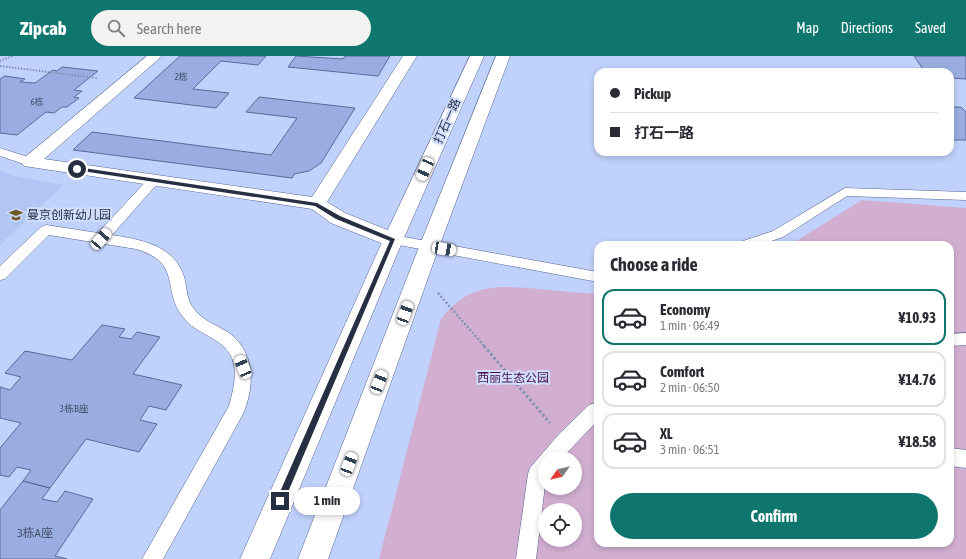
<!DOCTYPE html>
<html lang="en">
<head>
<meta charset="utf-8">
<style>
  :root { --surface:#fff; --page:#f2f2f3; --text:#2b2b33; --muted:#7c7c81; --line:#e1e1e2; --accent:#0f766e }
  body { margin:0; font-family:"Asap Condensed","Noto Sans SC",sans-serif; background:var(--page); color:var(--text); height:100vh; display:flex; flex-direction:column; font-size:15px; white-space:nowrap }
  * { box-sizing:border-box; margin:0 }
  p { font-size:13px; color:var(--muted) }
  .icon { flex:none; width:22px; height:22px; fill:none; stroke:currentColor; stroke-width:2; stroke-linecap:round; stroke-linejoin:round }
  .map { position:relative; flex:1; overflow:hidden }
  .side { position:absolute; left:594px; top:185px; width:360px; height:306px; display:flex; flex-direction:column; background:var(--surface); border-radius:12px; box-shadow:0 2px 6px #0003 }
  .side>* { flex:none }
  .hud { position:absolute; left:594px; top:12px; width:360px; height:88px; border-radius:12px; box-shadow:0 2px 6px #0003; display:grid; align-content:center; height:88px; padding:0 16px; background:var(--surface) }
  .needle { width:26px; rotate:236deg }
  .tools { position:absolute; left:538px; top:395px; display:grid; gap:8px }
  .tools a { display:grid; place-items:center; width:44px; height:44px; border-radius:50%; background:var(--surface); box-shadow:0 2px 6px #0003; font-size:20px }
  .end { position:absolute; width:18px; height:18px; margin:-9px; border:5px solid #272f43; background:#fff; box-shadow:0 0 0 2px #fff }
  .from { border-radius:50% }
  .bubble { position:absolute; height:28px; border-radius:14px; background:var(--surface); box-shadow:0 2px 6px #0003; font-size:13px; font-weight:700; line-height:28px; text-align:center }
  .car { position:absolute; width:12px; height:24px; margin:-12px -6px; border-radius:5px; box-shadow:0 0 3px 1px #0007; background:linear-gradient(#fff 24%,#345 0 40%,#fff 0 76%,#345 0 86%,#fff 0) }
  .hud b { display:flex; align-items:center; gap:14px; height:38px; font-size:15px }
  .hud b+b { border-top:1px solid var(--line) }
  .hud i { width:10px; height:10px; background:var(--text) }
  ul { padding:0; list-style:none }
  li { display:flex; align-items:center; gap:12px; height:56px; margin:0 8px 6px; padding:0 8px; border:2px solid var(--line); border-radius:12px }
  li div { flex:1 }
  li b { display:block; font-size:15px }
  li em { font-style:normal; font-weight:700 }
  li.selected { border-color:var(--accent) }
  li>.icon { width:36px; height:36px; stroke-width:1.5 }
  h2 { padding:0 16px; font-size:18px; line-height:48px }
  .action { display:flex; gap:8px; margin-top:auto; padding:8px 16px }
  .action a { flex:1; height:46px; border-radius:24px; background:var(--accent); color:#fff; font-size:16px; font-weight:700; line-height:46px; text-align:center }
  header { display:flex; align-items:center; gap:24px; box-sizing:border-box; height:56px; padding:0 20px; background:var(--accent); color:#fff }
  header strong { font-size:19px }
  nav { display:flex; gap:22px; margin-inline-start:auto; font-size:14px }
  .search { width:280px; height:36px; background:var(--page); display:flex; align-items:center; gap:10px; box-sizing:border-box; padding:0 14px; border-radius:22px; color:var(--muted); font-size:15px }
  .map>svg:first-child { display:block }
</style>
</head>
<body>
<header>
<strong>Zipcab</strong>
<div class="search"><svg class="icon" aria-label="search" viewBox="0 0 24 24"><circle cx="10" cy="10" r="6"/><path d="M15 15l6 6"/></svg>Search here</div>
<nav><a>Map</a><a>Directions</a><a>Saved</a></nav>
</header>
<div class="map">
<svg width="966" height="503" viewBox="0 0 966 503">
  <rect width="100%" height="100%" fill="#c0d1fb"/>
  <path fill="#b2c5f4" d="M0,115L14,120L63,129L0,189Z"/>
  <path fill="#d2afd1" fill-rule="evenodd" d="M862,144L966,152V503H379L441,263C468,227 499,229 540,233C559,235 579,237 598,238V487H950V189H790ZM545,402H575V432H545ZM545,454H575V484H545Z"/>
  <path fill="#99ade0" stroke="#586a99" d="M180,0H266L258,9L221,5L193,33L229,37L216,52L134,42Z
    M296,0L343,3L345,0H390L378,20L288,11Z
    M914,0H966V23L950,22V16H925Z
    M62,11L98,15L74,34L82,35L74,41L79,42L67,51H62L54,57L46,56L17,79L0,77V23L5,20L25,23L20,26L35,27L53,14L57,15Z
    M259,41L355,52L321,107L309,115L294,118L292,122L73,94L92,76L271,99L297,62L246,56Z
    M950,51H961L966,56V84H950Z
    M102,269L125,273L119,281L131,283L137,276L160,281L133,318L182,329L166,354L149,350L140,364L157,368L139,396L86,383L50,432L23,425L31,414L17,411L9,421L0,419V392L21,367L0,362V331L10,334L21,321L5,317L25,295L72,304Z
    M23,425L50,432L42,443L57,446L65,435L93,443L55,500L67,503H0V454Z"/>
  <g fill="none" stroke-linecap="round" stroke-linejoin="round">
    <g stroke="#536593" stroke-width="1">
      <path id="lane" d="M0,92L34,103L36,106L30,110L0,100Z
        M154,120L160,124L158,127L112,179C142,184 176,189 185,224C187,234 187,245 194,253C203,265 217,269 229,277C255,295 255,331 243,358L163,503H142L229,350C233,335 238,317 232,302C224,282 195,278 183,261C161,233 183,207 136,193L49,179L5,223L0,224V210L41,171L46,169L98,177L150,121Z
        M845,132L966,136V144L847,140L783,181L760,189H738L740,186L773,175Z
        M393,179L598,216V226L388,187L386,184L388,181Z
        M966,277V289L950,290V278Z
        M595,347H598V364L562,402H545V429L536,503H516L528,418L530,412L559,378L589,349Z
        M950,392L966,394V412L950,410Z"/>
    </g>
    <g stroke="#536593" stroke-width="1">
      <path id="street" d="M147,0H162L44,103L312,141L403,0H417L327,146L345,157L400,179L403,184L400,189L393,191L386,189L331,167L312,153L24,110L21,106L24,102Z"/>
    </g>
    <g stroke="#536593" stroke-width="1">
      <path id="secondary" d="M470,0H484L403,184L270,503H240L383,184Z
        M496,0H510L439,191L328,503H298L419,191Z"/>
    </g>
    <path stroke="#8491b3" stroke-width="2" stroke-dasharray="1.5 1.5" stroke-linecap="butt" d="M0,5L13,0
      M0,10L97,22"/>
    <path stroke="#8491b3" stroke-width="2.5" stroke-dasharray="2 2" stroke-linecap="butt" d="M438,237L485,291"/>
    <path stroke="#8491b3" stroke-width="3" stroke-dasharray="2.5 2.5" stroke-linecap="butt" d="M484,290L550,367"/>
    <use href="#lane" fill="#fff" fill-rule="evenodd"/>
    <use href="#street" fill="#fff" fill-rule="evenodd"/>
    <use href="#secondary" fill="#fff" fill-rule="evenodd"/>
  </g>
  <path fill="#272f43" d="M77,111L317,147L340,160L395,183L283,448L280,449L276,445L390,185L336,163L315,150L75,114Z"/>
  <defs>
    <g id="school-bare" transform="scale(1.08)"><path d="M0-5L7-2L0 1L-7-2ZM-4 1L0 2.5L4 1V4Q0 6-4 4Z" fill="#705c2b" stroke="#d1dffe" stroke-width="2.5" paint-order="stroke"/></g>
  </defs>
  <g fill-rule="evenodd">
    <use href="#school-bare" x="16" y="159"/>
  </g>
  <g text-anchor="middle" stroke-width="4" stroke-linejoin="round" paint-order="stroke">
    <g font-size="9" fill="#444e6a">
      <text x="181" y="24">2栋</text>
      <text x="37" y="49">6栋</text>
    </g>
    <g font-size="10" fill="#444e6a">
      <text x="74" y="356">3栋B座</text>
    </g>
    <g font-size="12" fill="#272f43" stroke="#d1dffe">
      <text transform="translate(447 65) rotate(-66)" y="4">打石一路</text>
    </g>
    <g font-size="12" fill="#272f43" stroke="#d1dffe" text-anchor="start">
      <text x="27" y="163">曼京创新幼儿园</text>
    </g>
    <g font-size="12" fill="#490f4a" stroke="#d1dffe">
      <text x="513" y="326">西丽生态公园</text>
    </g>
    <g font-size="12" fill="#444e6a">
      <text x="35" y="481">3栋A座</text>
    </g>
  </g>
</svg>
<div class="tools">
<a><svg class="needle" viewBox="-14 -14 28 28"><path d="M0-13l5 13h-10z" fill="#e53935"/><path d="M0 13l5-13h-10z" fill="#7c7c81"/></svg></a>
<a><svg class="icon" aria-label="locate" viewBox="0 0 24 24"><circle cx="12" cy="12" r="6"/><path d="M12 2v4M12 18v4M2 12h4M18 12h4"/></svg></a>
</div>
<i class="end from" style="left:77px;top:113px"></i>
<i class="end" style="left:280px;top:445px"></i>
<div class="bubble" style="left:294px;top:431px;width:66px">1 min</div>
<i class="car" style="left:425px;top:113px;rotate:204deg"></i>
<i class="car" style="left:101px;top:183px;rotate:42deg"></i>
<i class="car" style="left:444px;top:193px;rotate:100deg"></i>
<i class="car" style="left:405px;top:257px;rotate:20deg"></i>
<i class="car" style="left:243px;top:311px;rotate:337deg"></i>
<i class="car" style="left:379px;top:326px;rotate:21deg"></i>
<i class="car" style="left:349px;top:408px;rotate:21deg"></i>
<div class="hud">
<b><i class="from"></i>Pickup</b>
<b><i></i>打石一路</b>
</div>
<section class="side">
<h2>Choose a ride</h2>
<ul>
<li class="selected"><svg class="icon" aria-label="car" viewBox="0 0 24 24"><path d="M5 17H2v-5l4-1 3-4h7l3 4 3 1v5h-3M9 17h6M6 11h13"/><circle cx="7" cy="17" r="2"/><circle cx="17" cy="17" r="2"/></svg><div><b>Economy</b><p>1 min · 06:49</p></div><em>¥10.93</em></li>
<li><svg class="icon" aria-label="car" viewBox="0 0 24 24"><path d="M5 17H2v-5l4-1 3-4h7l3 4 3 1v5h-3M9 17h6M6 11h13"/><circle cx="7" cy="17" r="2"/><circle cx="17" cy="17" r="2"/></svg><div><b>Comfort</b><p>2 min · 06:50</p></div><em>¥14.76</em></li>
<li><svg class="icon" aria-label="car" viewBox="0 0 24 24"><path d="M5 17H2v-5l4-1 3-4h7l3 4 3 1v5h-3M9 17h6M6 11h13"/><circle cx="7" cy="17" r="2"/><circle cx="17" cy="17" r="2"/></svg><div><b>XL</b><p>3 min · 06:51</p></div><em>¥18.58</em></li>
</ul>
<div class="action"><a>Confirm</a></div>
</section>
</div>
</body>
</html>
